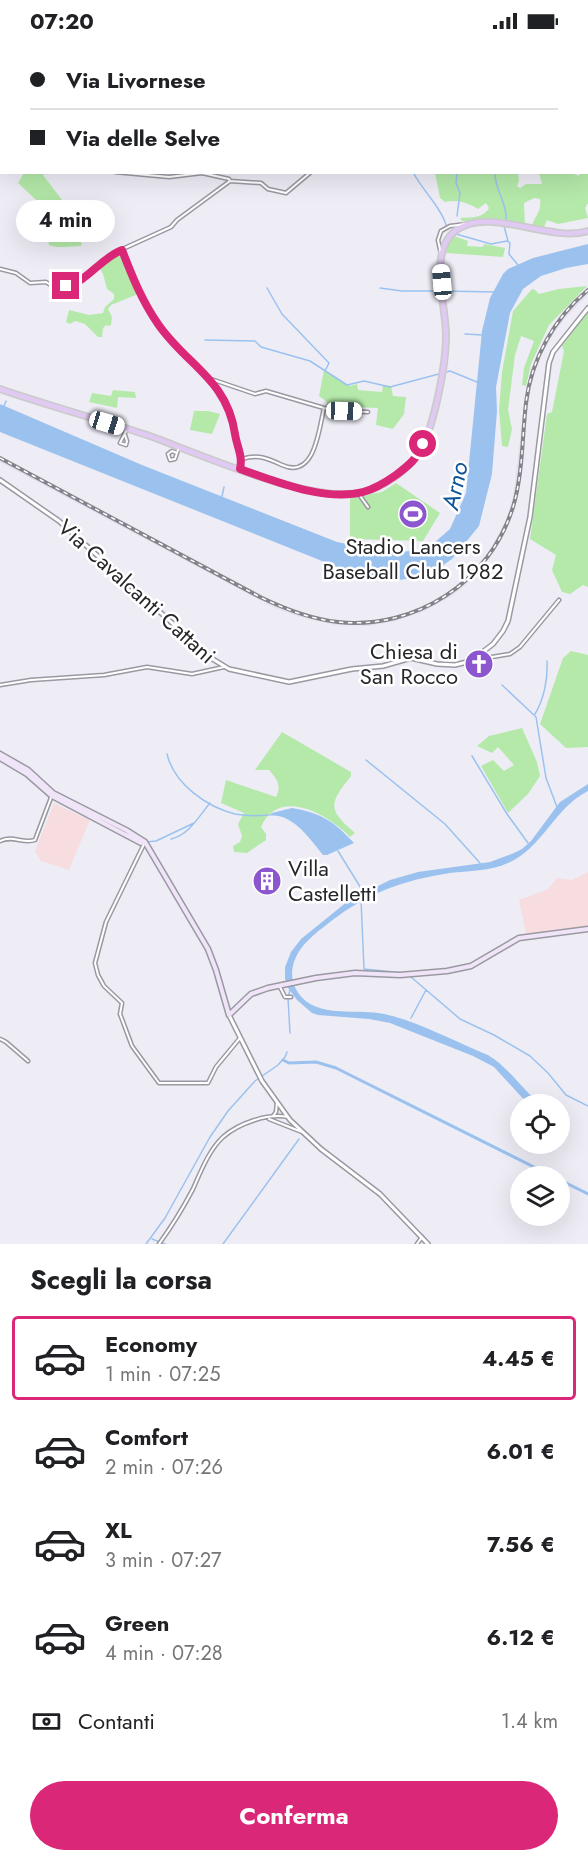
<!DOCTYPE html>
<html lang="it">
<head>
<meta charset="utf-8">
<style>
  :root { --surface:#fff; --page:#f2f2f2; --text:#202124; --muted:#757577; --line:#e0e0e0; --accent:#db2777 }
  body { margin:0; font-family:Jost,sans-serif; background:var(--page); color:var(--text); height:100vh; display:flex; flex-direction:column; font-size:22px; white-space:nowrap }
  * { box-sizing:border-box; margin:0 }
  p { font-size:20px; color:var(--muted) }
  .icon { flex:none; width:33px; height:33px; fill:none; stroke:currentColor; stroke-width:2; stroke-linecap:round; stroke-linejoin:round }
  .map { position:relative; height:1202px; overflow:hidden }
  .drawer { display:flex; flex-direction:column; background:var(--surface); flex:1 }
  .drawer>* { flex:none }
  .guide { position:absolute; left:0px; top:0px; width:588px; height:132px; box-shadow:0 6px 24px #0002; display:grid; align-content:center; height:132px; padding:0 30px; background:var(--surface) }
  .buttons { position:absolute; left:510px; top:1052px; display:grid; gap:12px }
  .buttons a { display:grid; place-items:center; width:60px; height:60px; border-radius:50%; background:var(--surface); box-shadow:0 6px 24px #0002; font-size:30px }
  .end { position:absolute; width:27px; height:27px; margin:-14px; border:8px solid #db2777; background:#fff; box-shadow:0 0 0 3px #fff }
  .from { border-radius:50% }
  .bubble { position:absolute; height:42px; border-radius:21px; background:var(--surface); box-shadow:0 6px 24px #0002; font-size:20px; font-weight:700; line-height:42px; text-align:center }
  .car { position:absolute; width:18px; height:36px; margin:-18px -9px; border-radius:8px; box-shadow:0 0 4px 2px #0007; background:linear-gradient(#fff 24%,#345 0 40%,#fff 0 76%,#345 0 86%,#fff 0) }
  .guide b { display:flex; align-items:center; gap:21px; height:57px; font-size:22px }
  .guide b+b { border-top:2px solid var(--line) }
  .guide i { width:15px; height:15px; background:var(--text) }
  ul { padding:0; list-style:none }
  li { display:flex; align-items:center; gap:18px; height:84px; margin:0 12px 9px; padding:0 18px; border:3px solid transparent; border-radius:6px }
  li div { flex:1 }
  li b { display:block; font-size:22px }
  li em { font-style:normal; font-weight:700 }
  li.active { border-color:var(--accent) }
  li>.icon { width:54px; height:54px; stroke-width:1.5 }
  h2 { padding:0 30px; font-size:27px; line-height:72px }
  .pay { display:flex; align-items:center; gap:15px; height:66px; padding:0 30px; font-size:22px }
  .pay p { margin-inline-start:auto }
  .cta { display:flex; gap:12px; margin-top:auto; padding:12px 30px }
  .cta a { flex:1; height:69px; border-radius:36px; background:var(--accent); color:#fff; font-size:24px; font-weight:700; line-height:69px; text-align:center }
  .status { display:flex; justify-content:space-between; align-items:center; height:42px; padding:0 30px; background:var(--surface); direction:ltr }
  .status svg { height:16px; fill:currentColor }
  .map>svg:first-child { display:block }
</style>
</head>
<body>
<div class="status"><b>07:20</b><svg viewBox="0 0 49 12"><path d="M0 12V9h3v3zM5 12V6h3v6zM10 12V3h3v9zM15 12V0h3v12zM26 1h20v11H26zM47 4h2v5h-2z"/></svg></div>
<div class="map">
<svg width="588" height="1202" viewBox="0 0 588 1202">
  <rect width="100%" height="100%" fill="#eeedf6"/>
  <path fill="#f7dddf" d="M54,761L90,778L69,828L41,819L35,809Z
    M588,830V886L526,892L519,858L548,847L557,836L572,838Z"/>
  <path fill="#e2e0f0" d="M588,247V252L565,276L552,294L542,312L535,330L530,349L516,462L497,505L473,536L452,554L422,570L396,579L369,584L336,583L297,574L273,565L0,420V415L283,564L312,574L336,579H371L394,576L418,567L449,550L470,532L491,507L506,477L513,457L524,364L530,331L537,313L562,273L577,256Z"/>
  <path fill="#b4e9a9" d="M277,0H588V49H587L586,2Z
    M588,117V161L585,166L588,176L558,182L547,178L543,187L532,184C535,173 542,170 540,157L534,156L524,161L525,183L491,178L462,179L460,176C472,175 482,177 489,166L486,161L478,167C468,161 457,157 445,160L440,156L435,131H518L519,139L517,144L520,146L526,142H542L539,131H572L579,134L580,131L586,130Z
    M24,131H45L43,133L62,158L52,164L51,172L18,141Z
    M64,160L76,168L82,181L73,189L79,197L71,195L52,175L55,166Z
    M41,165L66,194L82,201L81,204C71,204 58,207 49,203Z
    M454,194L468,199L467,204L483,205L484,202L505,206L503,215L446,211L448,201Z
    M122,208L138,252L111,263L108,267L112,275L111,283L108,284L106,283L103,286L102,295H98L85,282L75,279L70,282L66,280L69,268L89,273L103,271L105,265L114,257V252L107,247L103,232L98,223L110,214Z
    M587,244L549,283L531,322L526,344L522,343L524,326L534,299L521,294L515,313L508,368L512,387L508,405L502,404L499,368L502,330L513,269L532,247L535,248L539,252L559,247Z
    M588,269V545L583,543L570,552L562,550L552,528L556,513L530,497L547,372L552,370L564,309L562,304Z
    M324,328L350,344L357,342L358,348L382,350L383,343L391,344L393,354L406,355L404,372L393,387L376,383L378,366L326,364L327,360L319,354Z
    M113,348L135,350L136,356L118,355L117,366L89,360L92,351L111,354Z
    M194,369H208L220,372L212,392L190,388Z
    M396,441L440,471L423,499L350,497V456L382,450Z
    M571,609L588,613V705L566,706L540,682L563,616Z
    M522,686L537,720L540,734L528,752L508,771L481,724L493,718L504,729L514,723L498,705L492,711L477,704L489,694Z
    M282,690L351,730V734C329,762 327,767 355,791L350,795C329,773 279,744 261,785L266,792V798L247,811L234,810L233,804L240,800L242,794L238,782L244,771L221,761L226,738L276,755C282,744 277,737 269,728H255Z"/>
  <path fill="#9bc2ef" d="M588,202V222L566,226L541,234L523,247L510,271L496,345L497,369L492,432L479,484L452,517L429,533L399,538L367,537L0,390V362L142,423L337,500L392,511L427,507L450,487L466,451L482,289L490,256L503,232L508,227L533,216Z
    M588,742V749C554,766 543,806 508,821C490,829 469,829 450,831C403,838 368,851 330,880C316,891 300,902 294,920C289,935 294,950 307,960C325,973 356,968 378,971C409,975 458,1001 488,1013C508,1025 522,1047 540,1062H528L494,1025L473,1014L390,981L369,977L318,973L312,971L297,958L288,946L285,937V925L291,910L301,897L348,859L390,838L418,830L490,820L514,811L522,807L531,799L560,760Z
    M292,766C321,771 334,779 354,801L327,813H323C310,797 292,770 268,774L272,771Z"/>
  <g fill="none" stroke-linecap="round" stroke-linejoin="round">
    <path stroke="#9bc2ef" stroke-width="1.5" d="M294,0L295,2
      M182,2L186,0
      M385,2L386,0
      M0,117L2,114
      M413,130C422,148 441,165 446,183
      M495,130C494,147 508,162 506,178
      M457,174L460,151L456,141L457,130
      M504,184L508,199
      M456,192L491,202L507,199L510,201L509,212L518,223
      M267,246L282,272L329,321L325,329
      M380,246L402,249H438
      M443,249L495,250
      M465,292L482,293
      M205,298L255,299L261,305L310,319L347,343L364,339L390,345L450,329L477,340
      M4,364L6,359
      M222,454L224,445
      M502,643L536,675L546,736L557,765
      M535,672C544,657 548,637 547,619
      M167,712C174,742 207,765 235,772C246,774 258,774 268,773
      M472,714L507,772L528,801
      M366,718L445,782L480,821
      M171,797C189,793 199,774 210,761
      M146,800L156,799L194,781
      M338,809L364,851
      M361,858L364,927L404,931
      M411,935L460,977L494,993L530,1014L548,1031L566,1053L588,1064
      M290,948L288,956L290,991
      M411,976L426,948
      M152,1197L165,1202
      M146,1202L165,1176L210,1095L228,1069L255,1039L278,1023L285,1015L287,1010
      M223,1202L299,1097"/>
    <path stroke="#9bc2ef" stroke-width="3" d="M283,1018L289,1021L316,1020L336,1026L552,1134
      M560,1138L588,1152"/>
    <g stroke="#9a99a2" stroke-width="5">
      <path id="minor" d="M2,0L5,2
        M205,0H211
        M277,0L278,2
        M115,2L118,0
        M115,130L169,135L202,131L229,137L230,139L261,141L268,147L286,151L311,130
        M122,208C132,234 142,259 158,282C185,323 227,337 235,392C237,405 243,414 240,427
        M441,212L438,198L441,189L450,184L467,182
        M0,227L16,231L30,241L46,240L52,244L75,242L116,210L171,185L177,178L230,139
        M211,337L255,352L266,349L324,366L340,369L368,370
        M125,393L127,399L126,403L120,401L127,387
        M168,412L170,418L175,417L179,405
        M168,412L172,409L177,411
        M242,417C258,412 267,416 282,423C315,438 319,387 324,366
        M358,451L368,465
        M474,618L510,612L520,605L559,558
        M0,643L31,638L104,633L147,625L192,632L224,625
        M0,799C13,793 23,802 35,798L52,753
        M145,800L106,880L95,921L98,933L104,944L122,961L120,972L132,1004L159,1041H208L216,1025L240,996
        M279,943L285,955H291
        M0,997L6,1000L28,1019
        M273,1074L276,1070L277,1060
        M269,1077L302,1090
        M159,1202C172,1184 183,1166 193,1147C201,1129 209,1108 223,1095C239,1081 268,1071 288,1075
        M417,1202L422,1195"/>
    </g>
    <g stroke="#9a99a2" stroke-width="6">
      <path id="tertiary" d="M0,438L59,479L211,616L229,627L289,640L352,627L383,624L411,616L437,622L455,623L471,619L493,602L503,589L508,579L530,475L549,321L553,310L588,266
        M229,973L262,1039L290,1078L321,1107L380,1152L428,1202"/>
    </g>
    <g stroke="#9a99a2" stroke-width="7">
      <path id="secondary" d="M0,712L28,728L53,751L126,788L145,800L208,907L216,928L229,973L251,952L268,946L316,936L355,931L400,933L447,929L471,924L519,896L588,887
        M0,716L27,732L52,754L141,801"/>
    </g>
    <g stroke="#cbcbcc" stroke-width="8">
      <path id="primary" d="M0,347C49,364 98,377 147,393C198,411 314,464 364,450C383,445 408,428 419,411C434,386 446,323 446,293C446,263 428,210 455,189C489,163 548,201 588,189"/>
    </g>
    <use href="#minor" stroke="#fff" stroke-width="2"/>
    <use href="#tertiary" stroke="#fff" stroke-width="3"/>
    <use href="#secondary" stroke="#f0e4f9" stroke-width="4"/>
    <use href="#primary" stroke="#e0c9f3" stroke-width="4.5"/>
    <g stroke="#848389" stroke-width="4">
      <path id="rail" d="M0,416L260,555C285,567 310,577 338,580C415,588 490,540 513,465C523,432 522,395 526,361C531,318 554,276 588,248"/>
    </g>
    <use href="#rail" stroke="#fff" stroke-width="1.5" stroke-dasharray="4.5" stroke-linecap="butt"/>
  </g>
  <g fill="none" stroke-linecap="round" stroke-linejoin="round">
    <path stroke="#db2777" stroke-width="8" d="M66,244C86,241 102,215 122,208C132,234 142,259 158,282C186,323 227,337 235,392C237,405 243,414 240,427C275,439 325,460 363,450C375,447 386,440 396,433C408,424 418,416 423,402"/>
  </g>
  <defs>
    <g id="stadium-disc" transform="scale(1.5)"><circle r="9.5" fill="#8b56ce" stroke="#fff"/><path d="M0-5a6.5 5 0 1 0 0 10a6.5 5 0 1 0 0-10ZM-3.5-1.8h7v3.6h-7Z" fill="#fff"/></g>
    <g id="church-disc" transform="scale(1.5)"><circle r="9.5" fill="#8b56ce" stroke="#fff"/><path d="M-1.2-6h2.4v3.5h3.3v2.4h-3.3V6h-2.4V-.1h-3.3v-2.4h3.3Z" fill="#fff"/></g>
    <g id="building-disc" transform="scale(1.5)"><circle r="9.5" fill="#8b56ce" stroke="#fff"/><path d="M-4-6H4V6H1V3H-1V6H-4ZM-2.5-4.3h1.7v1.8h-1.7ZM.8-4.3h1.7v1.8H.8ZM-2.5-1h1.7V.8h-1.7ZM.8-1h1.7V.8H.8Z" fill="#fff"/></g>
  </defs>
  <g fill-rule="evenodd">
    <use href="#stadium-disc" x="413" y="472"/>
    <use href="#church-disc" x="479" y="622"/>
    <use href="#building-disc" x="267" y="839"/>
  </g>
  <g text-anchor="middle" stroke-width="5" stroke-linejoin="round" paint-order="stroke">
    <g font-size="22" fill="#272629" stroke="#fff">
      <text x="413" y="512">Stadio Lancers<tspan x="413" dy="25">Baseball Club 1982</tspan></text>
      <text x="458" y="617" text-anchor="end">Chiesa di<tspan x="458" dy="25">San Rocco</tspan></text>
      <text x="288" y="834" text-anchor="start">Villa<tspan x="288" dy="25">Castelletti</tspan></text>
    </g>
    <g font-size="22" fill="#272629" stroke="#fff">
      <text transform="translate(137 549) rotate(42)" y="8">Via Cavalcanti Cattani</text>
    </g>
    <g font-size="24" font-style="italic" fill="#0e5497" stroke="#fff">
      <text transform="translate(455 444) rotate(-78)" y="8">Arno</text>
    </g>
  </g>
</svg>
<div class="buttons">
<a><svg class="icon" aria-label="locate" viewBox="0 0 24 24"><circle cx="12" cy="12" r="6"/><path d="M12 2v4M12 18v4M2 12h4M18 12h4"/></svg></a>
<a><svg class="icon" aria-label="layers" viewBox="0 0 24 24"><path d="M12 4l9 5-9 5-9-5zM3 14l9 5 9-5"/></svg></a>
</div>
<i class="end from" style="left:423px;top:402px"></i>
<i class="end" style="left:66px;top:244px"></i>
<div class="bubble" style="left:16px;top:158px;width:99px">4 min</div>
<i class="car" style="left:442px;top:240px;rotate:355deg"></i>
<i class="car" style="left:344px;top:369px;rotate:92deg"></i>
<i class="car" style="left:107px;top:381px;rotate:107deg"></i>
<div class="guide">
<b><i class="from"></i>Via Livornese</b>
<b><i></i>Via delle Selve</b>
</div>
</div>
<section class="drawer">
<h2>Scegli la corsa</h2>
<ul>
<li class="active"><svg class="icon" aria-label="car" viewBox="0 0 24 24"><path d="M5 17H2v-5l4-1 3-4h7l3 4 3 1v5h-3M9 17h6M6 11h13"/><circle cx="7" cy="17" r="2"/><circle cx="17" cy="17" r="2"/></svg><div><b>Economy</b><p>1 min · 07:25</p></div><em>4.45 €</em></li>
<li><svg class="icon" aria-label="car" viewBox="0 0 24 24"><path d="M5 17H2v-5l4-1 3-4h7l3 4 3 1v5h-3M9 17h6M6 11h13"/><circle cx="7" cy="17" r="2"/><circle cx="17" cy="17" r="2"/></svg><div><b>Comfort</b><p>2 min · 07:26</p></div><em>6.01 €</em></li>
<li><svg class="icon" aria-label="car" viewBox="0 0 24 24"><path d="M5 17H2v-5l4-1 3-4h7l3 4 3 1v5h-3M9 17h6M6 11h13"/><circle cx="7" cy="17" r="2"/><circle cx="17" cy="17" r="2"/></svg><div><b>XL</b><p>3 min · 07:27</p></div><em>7.56 €</em></li>
<li><svg class="icon" aria-label="car" viewBox="0 0 24 24"><path d="M5 17H2v-5l4-1 3-4h7l3 4 3 1v5h-3M9 17h6M6 11h13"/><circle cx="7" cy="17" r="2"/><circle cx="17" cy="17" r="2"/></svg><div><b>Green</b><p>4 min · 07:28</p></div><em>6.12 €</em></li>
</ul>
<div class="pay"><svg class="icon" aria-label="cash" viewBox="0 0 24 24"><path d="M3 7h18v10H3z"/><circle cx="12" cy="12" r="2"/></svg>Contanti<p>1.4 km</p></div>
<div class="cta"><a>Conferma</a></div>
</section>
</body>
</html>
